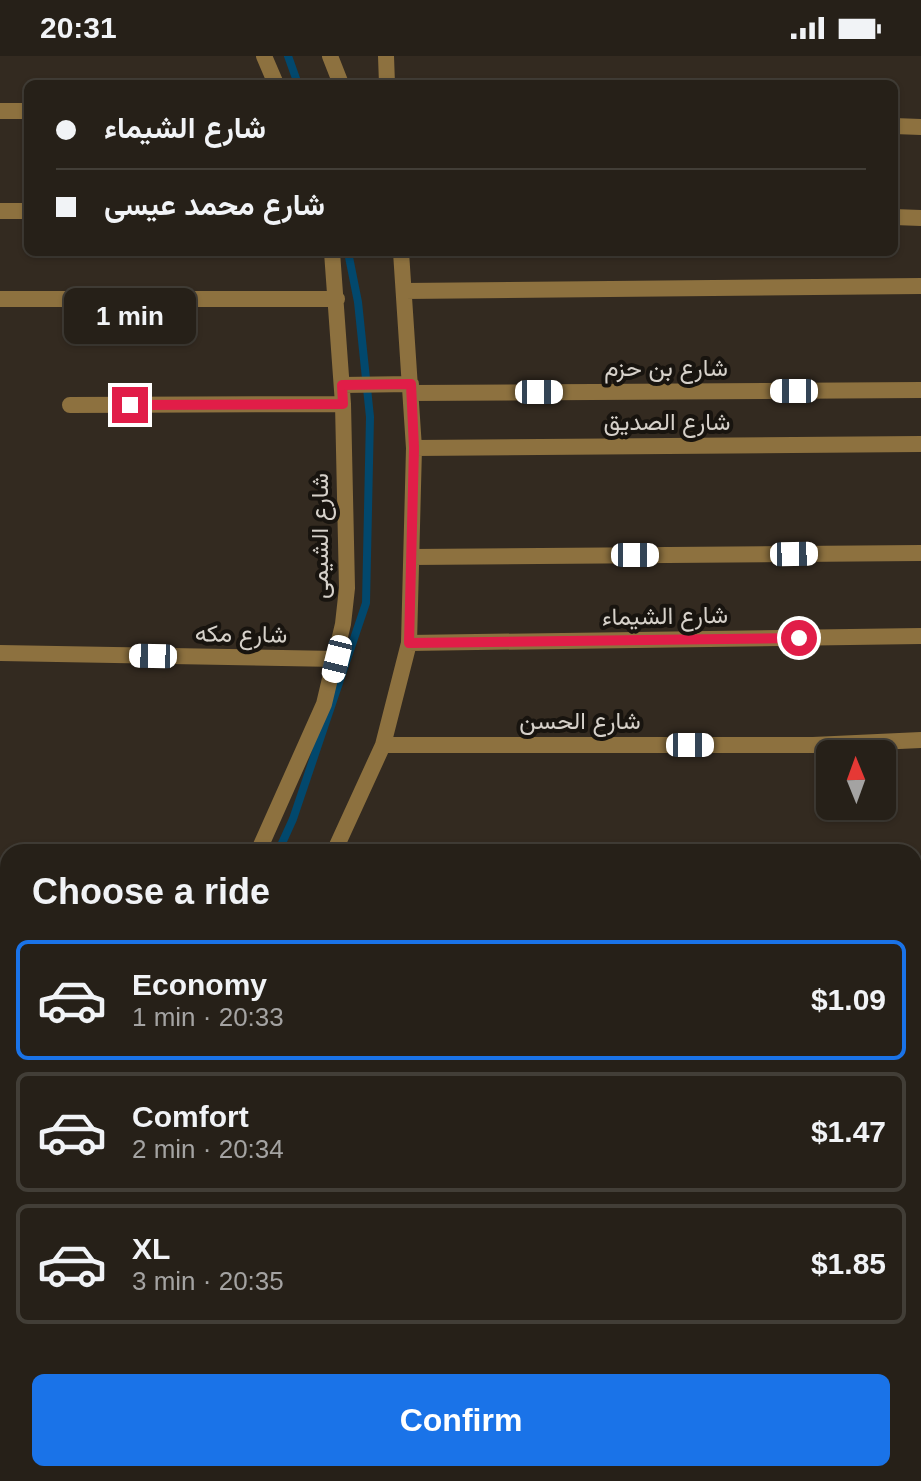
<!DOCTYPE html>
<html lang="en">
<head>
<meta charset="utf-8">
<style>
  :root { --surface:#262018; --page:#2e2821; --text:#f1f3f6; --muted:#a4a3a2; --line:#423e37; --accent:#1a73e8 }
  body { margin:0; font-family:Arial,Vazirmatn,sans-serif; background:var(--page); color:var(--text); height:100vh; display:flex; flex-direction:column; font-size:30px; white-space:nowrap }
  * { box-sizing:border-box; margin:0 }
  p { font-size:26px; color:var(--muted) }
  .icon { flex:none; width:44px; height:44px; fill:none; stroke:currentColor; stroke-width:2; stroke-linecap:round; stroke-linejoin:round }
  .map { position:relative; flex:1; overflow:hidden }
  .sheet { position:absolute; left:0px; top:788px; width:922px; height:638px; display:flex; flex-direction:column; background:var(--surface); border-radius:24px 24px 0 0; box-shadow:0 2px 6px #0004,0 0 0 2px var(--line) }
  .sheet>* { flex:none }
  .top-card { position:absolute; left:24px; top:24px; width:874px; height:176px; border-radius:12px; box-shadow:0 2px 6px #0004,0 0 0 2px var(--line); display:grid; align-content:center; height:176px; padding:0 32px; background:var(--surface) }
  .needle { width:52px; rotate:359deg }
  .fabs { position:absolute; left:816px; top:684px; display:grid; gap:16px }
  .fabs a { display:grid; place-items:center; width:80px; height:80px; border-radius:12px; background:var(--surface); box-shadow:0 2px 6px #0004,0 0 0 2px var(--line); font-size:40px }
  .end { position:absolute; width:36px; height:36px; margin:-18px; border:10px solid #e11d48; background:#fff; box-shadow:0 0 0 4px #fff }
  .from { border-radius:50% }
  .bubble { position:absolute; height:56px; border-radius:12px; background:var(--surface); box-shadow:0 2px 6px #0004,0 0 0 2px var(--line); font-size:26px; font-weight:700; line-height:56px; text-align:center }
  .car { position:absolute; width:24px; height:48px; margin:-24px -12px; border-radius:10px; box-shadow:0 0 6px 2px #0007; background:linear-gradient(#fff 24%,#345 0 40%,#fff 0 76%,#345 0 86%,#fff 0) }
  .top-card b { display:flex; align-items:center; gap:28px; height:76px; font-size:30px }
  .top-card b+b { border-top:2px solid var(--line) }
  .top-card i { width:20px; height:20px; background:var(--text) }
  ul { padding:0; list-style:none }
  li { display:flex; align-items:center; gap:24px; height:120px; margin:0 16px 12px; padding:0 16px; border:4px solid var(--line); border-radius:12px }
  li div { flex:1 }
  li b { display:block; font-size:30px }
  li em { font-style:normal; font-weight:700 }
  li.on { border-color:var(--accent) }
  li>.icon { width:72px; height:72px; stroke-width:1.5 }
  h2 { padding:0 32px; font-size:36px; line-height:96px }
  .primary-button { display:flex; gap:16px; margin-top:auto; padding:16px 32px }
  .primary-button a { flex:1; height:92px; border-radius:12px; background:var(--accent); color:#fff; font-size:32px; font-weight:700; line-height:92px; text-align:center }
  .status { display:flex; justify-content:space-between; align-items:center; height:56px; padding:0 40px; background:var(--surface); direction:ltr }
  .status svg { height:22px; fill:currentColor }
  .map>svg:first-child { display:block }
</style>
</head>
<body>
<div class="status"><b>20:31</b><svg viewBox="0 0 49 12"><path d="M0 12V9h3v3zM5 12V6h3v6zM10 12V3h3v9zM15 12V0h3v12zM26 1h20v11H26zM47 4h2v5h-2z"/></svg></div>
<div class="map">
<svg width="921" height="1425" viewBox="0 0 921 1425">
  <rect width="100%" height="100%" fill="#332a20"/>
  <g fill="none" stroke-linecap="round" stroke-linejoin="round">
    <path stroke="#02486d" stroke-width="8" d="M288,0L298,28
      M278,796L293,763L366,547L370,361L358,246L348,196
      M0,1351L8,1334"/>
    <path stroke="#8d713f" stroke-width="16" d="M264,0L276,28
      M330,0L341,28
      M386,0L387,28
      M0,55H28
      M894,70L921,71
      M0,155H28
      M894,161L921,162
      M404,235L921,230
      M0,243H337
      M342,329L411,328
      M411,337L921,334
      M70,349L343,348
      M414,392L921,388
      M412,501L921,497
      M409,587L921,580
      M0,597L337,603
      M383,689H813L921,684
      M258,796L324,648L343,568L347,532L343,348L332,196
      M334,796L383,689L409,587L414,392L401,196
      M914,813H921
      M0,992H8
      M0,1084H8
      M0,1154H8
      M0,1325L8,1309
      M23,1425L27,1418"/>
  </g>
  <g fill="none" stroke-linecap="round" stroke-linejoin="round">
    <path stroke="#e11d48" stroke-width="10" d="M130,349L343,348L342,329L411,328L414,392L409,587L799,582"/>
  </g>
  <g text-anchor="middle" stroke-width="8" stroke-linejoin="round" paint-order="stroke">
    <g font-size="24" fill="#d6d1ca" stroke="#18140f">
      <text x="666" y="320">شارع بن حزم</text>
      <text x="667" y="374">شارع الصديق</text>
      <text transform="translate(320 480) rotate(-90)" y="8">شارع الشيمى</text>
      <text transform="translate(665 560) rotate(-1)" y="8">شارع الشيماء</text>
      <text transform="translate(241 578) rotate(1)" y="8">شارع مكه</text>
      <text x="580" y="673">شارع الحسن</text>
    </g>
  </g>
</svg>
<div class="fabs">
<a><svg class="needle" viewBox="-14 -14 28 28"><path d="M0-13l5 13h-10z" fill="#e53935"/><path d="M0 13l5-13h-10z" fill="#a4a3a2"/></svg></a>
</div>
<i class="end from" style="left:799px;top:582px"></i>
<i class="end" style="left:130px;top:349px"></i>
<div class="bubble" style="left:64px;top:232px;width:132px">1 min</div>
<i class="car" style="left:794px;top:335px;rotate:270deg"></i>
<i class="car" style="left:539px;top:336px;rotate:90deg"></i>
<i class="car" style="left:794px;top:498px;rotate:89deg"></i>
<i class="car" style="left:635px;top:499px;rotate:90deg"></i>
<i class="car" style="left:153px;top:600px;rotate:271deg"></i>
<i class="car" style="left:337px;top:603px;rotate:194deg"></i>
<i class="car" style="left:690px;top:689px;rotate:90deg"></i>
<div class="top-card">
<b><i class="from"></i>شارع الشيماء</b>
<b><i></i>شارع محمد عيسى</b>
</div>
<section class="sheet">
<h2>Choose a ride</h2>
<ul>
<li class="on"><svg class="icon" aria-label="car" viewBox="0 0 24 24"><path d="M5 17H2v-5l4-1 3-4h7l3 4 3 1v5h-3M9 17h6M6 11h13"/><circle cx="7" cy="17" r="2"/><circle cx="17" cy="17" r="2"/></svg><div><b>Economy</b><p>1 min · 20:33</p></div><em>$1.09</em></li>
<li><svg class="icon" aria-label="car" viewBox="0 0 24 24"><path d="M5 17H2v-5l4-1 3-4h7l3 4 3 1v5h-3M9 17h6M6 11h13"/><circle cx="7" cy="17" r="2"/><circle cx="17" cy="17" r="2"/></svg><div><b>Comfort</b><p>2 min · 20:34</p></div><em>$1.47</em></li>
<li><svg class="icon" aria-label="car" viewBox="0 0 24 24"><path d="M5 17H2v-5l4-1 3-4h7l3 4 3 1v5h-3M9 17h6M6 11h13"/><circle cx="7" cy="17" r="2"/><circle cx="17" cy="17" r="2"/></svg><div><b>XL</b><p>3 min · 20:35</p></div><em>$1.85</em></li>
</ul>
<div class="primary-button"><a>Confirm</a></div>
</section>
</div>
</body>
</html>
